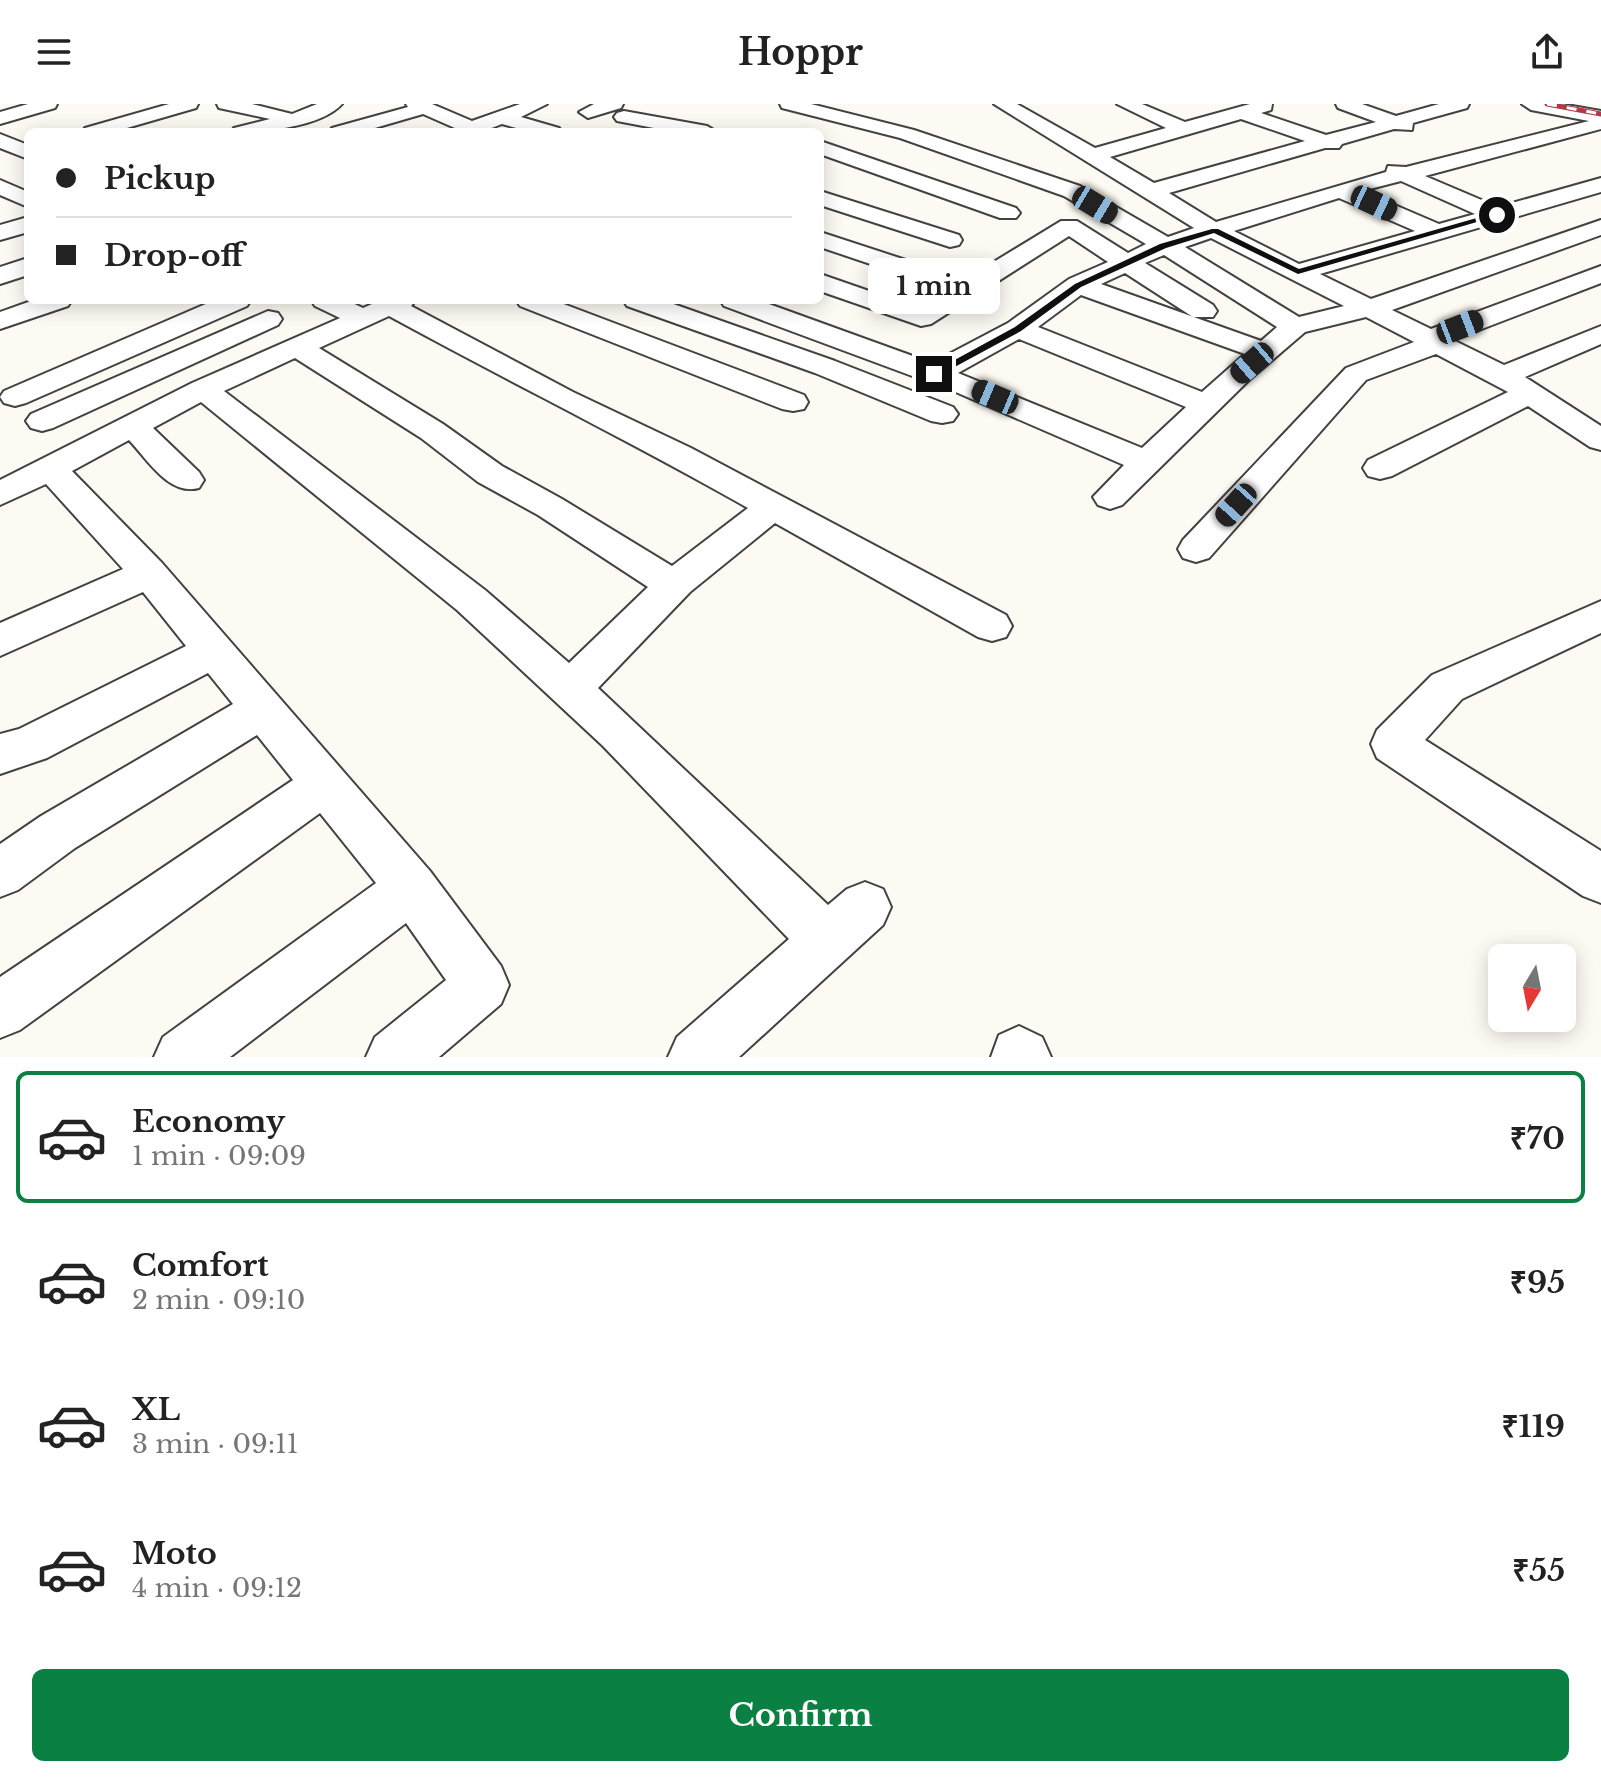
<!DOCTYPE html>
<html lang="en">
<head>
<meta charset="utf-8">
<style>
  :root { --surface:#fff; --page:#f2f2f2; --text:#222; --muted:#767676; --line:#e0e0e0; --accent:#0b8043 }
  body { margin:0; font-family:"Libre Baskerville",serif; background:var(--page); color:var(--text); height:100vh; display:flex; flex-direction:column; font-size:30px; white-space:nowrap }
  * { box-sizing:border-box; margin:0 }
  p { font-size:26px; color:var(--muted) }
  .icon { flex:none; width:44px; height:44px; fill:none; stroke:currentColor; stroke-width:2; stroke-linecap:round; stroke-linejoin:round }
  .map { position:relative; height:953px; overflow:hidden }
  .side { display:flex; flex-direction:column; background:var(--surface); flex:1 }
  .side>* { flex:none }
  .top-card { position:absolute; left:24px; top:24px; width:800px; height:176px; border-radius:12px; box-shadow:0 4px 20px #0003; display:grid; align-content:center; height:176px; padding:0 32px; background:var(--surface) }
  .needle { width:52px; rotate:190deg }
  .tools { position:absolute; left:1488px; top:840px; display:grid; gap:16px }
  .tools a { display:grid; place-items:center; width:88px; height:88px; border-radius:12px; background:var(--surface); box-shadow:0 4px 20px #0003; font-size:40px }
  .end { position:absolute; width:36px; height:36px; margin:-18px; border:10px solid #0f0f0f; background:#fff; box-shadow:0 0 0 4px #fff }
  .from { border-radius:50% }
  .bubble { position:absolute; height:56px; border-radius:12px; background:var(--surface); box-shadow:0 4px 20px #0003; font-size:26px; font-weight:700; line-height:56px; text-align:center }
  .car { position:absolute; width:24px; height:48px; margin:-24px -12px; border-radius:10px; box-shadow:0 0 6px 2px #0007; background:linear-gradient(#222 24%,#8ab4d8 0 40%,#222 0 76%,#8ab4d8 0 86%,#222 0) }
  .top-card b { display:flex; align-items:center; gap:28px; height:76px; font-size:30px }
  .top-card b+b { border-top:2px solid var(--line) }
  .top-card i { width:20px; height:20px; background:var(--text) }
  ul { padding:14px 0 0; list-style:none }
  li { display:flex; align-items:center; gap:24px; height:132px; margin:0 16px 12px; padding:0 16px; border:4px solid transparent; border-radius:12px }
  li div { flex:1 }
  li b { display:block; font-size:30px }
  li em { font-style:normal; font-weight:700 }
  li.on { border-color:var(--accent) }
  li>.icon { width:72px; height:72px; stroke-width:1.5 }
  .cta { display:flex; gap:16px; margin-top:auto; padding:16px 32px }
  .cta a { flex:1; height:92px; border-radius:12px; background:var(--accent); color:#fff; font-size:32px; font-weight:700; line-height:92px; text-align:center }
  header { display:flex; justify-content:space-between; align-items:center; height:104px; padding:0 32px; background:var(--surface); font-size:36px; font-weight:700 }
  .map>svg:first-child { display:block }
</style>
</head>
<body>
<header><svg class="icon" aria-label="menu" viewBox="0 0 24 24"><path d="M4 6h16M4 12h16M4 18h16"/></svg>Hoppr<svg class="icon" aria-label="share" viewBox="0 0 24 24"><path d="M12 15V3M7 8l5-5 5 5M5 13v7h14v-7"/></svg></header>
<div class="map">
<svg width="1601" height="953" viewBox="0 0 1601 953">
  <rect width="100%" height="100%" fill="#fdfaf3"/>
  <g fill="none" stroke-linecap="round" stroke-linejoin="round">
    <g stroke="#424242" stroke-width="4">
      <path id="minor" d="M28,0H57L55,4L0,20V8Z
        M169,0H198L196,4L113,28H82L85,24Z
        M217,0H252L292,10L317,0H342C320,24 262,28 231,28L234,24L270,15L219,4Z
        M406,0H432L472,17L520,0H547L521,13L559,24L562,28H531L502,20L489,25L491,28H464L423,10L361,28H329L332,24L408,3Z
        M594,0H623L621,4L588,14L579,8Z
        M780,0H811L914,26L1080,82L1168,133L1194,124L994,0H1017L1095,44L1166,24L1117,0H1142L1185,18L1250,0H1272L1271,6L1261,9L1326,31L1376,18L1338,4L1336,0H1362L1396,12L1439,0H1469L1467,4L1413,19L1412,26L1394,25L1342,40L1339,44H1325L1169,89L1216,118L1386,68L1388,62L1406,63L1589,17L1531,6L1522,0H1561L1601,7V25L1425,72L1498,103L1601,74V88L1320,170L1371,195L1601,116V131L1392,206L1431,225L1601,162V179L1453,236L1504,261L1601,222V240L1525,273L1601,322V346L1590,343L1528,302L1392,372L1380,375L1368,372L1363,364L1368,356L1508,288L1436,250L1366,276L1209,454L1196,458L1183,454L1178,445L1183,436L1346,264L1414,238L1366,213L1305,228L1249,276L1122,401L1110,405L1098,401L1093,393L1124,361L958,289L724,202L720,196H758L932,259L1008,219L1069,175L1108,158L1069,132L931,220L921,222L820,187V170L918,204L1061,117H1077L1128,149L1146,140L1064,92L900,34L782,4ZM1241,15L1305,37L1154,79L1110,53ZM1401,77L1475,110L1439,120L1362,87ZM1339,94L1415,127L1299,160L1234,127ZM1211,134L1344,202L1299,213L1185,143ZM1164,151L1277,223L1261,237L1101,180L1125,169L1193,213H1213L1217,207L1213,201L1145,159ZM1081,191L1245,250L1202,288L1038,223ZM1019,235L1186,303L1142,344L958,269Z
        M624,7L707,22L717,28H675L617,17L614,13L617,9Z
        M0,30L28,41V55L0,44Z
        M820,37L1016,104L1020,109L1016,114H1000L820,50Z
        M0,76L28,88V103L0,91Z
        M820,87L959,131L962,136L959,141L950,143L820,101Z
        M28,113V128L0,136V121Z
        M820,128L915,159L919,164L915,169L906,172L820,143Z
        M28,154V171L0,180V163Z
        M34,196H72L68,202L0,225V208Z
        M215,196H251L247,202L26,299L15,302L4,299L0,293L4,287Z
        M311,196H346L363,204L381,196H416L411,202L573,288L691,344L1006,511L1012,522L1006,533L992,537L978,533L775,419L690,488L598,584L828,801L847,785L865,778L883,785L891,803L883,821L739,953H668L677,933L789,835L603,642L457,506L201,298L153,324L199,368L204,376L199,384C169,392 148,356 129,336L72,367L162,459L430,767L501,862L509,881L501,900L439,953H366L375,933L446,876L406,819L230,953H154L163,933L376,779L320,709L20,926L0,934V873L293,676L257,631L75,744L18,786L0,793V740L41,712L233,600L208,569L47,654L0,670V630L19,625L186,542L143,488L0,552V519L123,465L46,380L0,401V376L192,279L340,214L315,202ZM389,212C508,277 630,337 748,404L672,462L562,395L502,362L443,320L319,244ZM295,254L421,334L478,378L538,411L648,483L569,559L485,486L224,287Z
        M516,196H553L804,291L808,298L804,305L793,307L782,305L520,202Z
        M623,196H662L835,257L953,303L958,310L953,317L942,319L931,317L815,269L627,202Z
        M268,207L278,209L282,215L278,221L53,324L42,327L31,324L26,317L31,310Z
        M1601,497V529L1462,595L1425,636L1601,747V799L1583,792L1377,654L1371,640L1377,626L1432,571Z
        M1019,922L1042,933L1051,953H991L999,931Z"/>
    </g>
    <use href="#minor" fill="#fff" fill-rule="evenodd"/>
    <g stroke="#af3849" stroke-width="5">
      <path id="rail" d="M1547,0L1601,10"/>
    </g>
    <use href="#rail" stroke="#fff" stroke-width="3" stroke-dasharray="10" stroke-linecap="butt"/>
  </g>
  <path fill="#0f0f0f" d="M1494,109L1501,111L1298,170L1214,129L1166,144L1081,183L1021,227L938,272L929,270L1015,223L1075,180L1160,140L1212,125H1218L1299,165Z"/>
</svg>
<div class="tools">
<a><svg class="needle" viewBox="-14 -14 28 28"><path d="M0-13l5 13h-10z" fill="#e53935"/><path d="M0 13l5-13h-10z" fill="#767676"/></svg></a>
</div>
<i class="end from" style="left:1497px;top:111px"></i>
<i class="end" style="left:934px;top:270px"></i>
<div class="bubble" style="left:868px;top:154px;width:132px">1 min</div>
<i class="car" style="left:1374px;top:99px;rotate:115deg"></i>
<i class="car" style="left:1095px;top:101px;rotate:121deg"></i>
<i class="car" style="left:1460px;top:223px;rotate:69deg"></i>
<i class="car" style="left:1252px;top:259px;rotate:229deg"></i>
<i class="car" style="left:995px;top:293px;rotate:293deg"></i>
<i class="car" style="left:1236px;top:401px;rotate:222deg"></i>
<div class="top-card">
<b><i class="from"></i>Pickup</b>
<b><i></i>Drop-off</b>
</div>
</div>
<section class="side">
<ul>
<li class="on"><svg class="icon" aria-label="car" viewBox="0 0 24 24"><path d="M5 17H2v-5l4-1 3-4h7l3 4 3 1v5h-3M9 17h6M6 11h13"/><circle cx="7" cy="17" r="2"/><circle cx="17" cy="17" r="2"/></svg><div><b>Economy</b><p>1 min · 09:09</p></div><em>₹70</em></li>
<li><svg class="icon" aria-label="car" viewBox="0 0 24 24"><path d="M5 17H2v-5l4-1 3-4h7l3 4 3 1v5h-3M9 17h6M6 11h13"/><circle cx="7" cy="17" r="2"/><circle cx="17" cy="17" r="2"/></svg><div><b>Comfort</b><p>2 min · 09:10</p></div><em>₹95</em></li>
<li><svg class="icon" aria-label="car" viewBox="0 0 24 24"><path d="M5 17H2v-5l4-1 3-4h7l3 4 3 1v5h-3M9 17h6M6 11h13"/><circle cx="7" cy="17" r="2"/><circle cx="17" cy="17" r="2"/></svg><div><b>XL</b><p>3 min · 09:11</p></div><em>₹119</em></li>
<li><svg class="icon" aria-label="car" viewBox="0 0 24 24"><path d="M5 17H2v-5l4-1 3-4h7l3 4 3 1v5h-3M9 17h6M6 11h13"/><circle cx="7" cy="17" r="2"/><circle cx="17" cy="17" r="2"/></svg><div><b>Moto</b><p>4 min · 09:12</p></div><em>₹55</em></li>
</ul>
<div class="cta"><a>Confirm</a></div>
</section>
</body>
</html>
